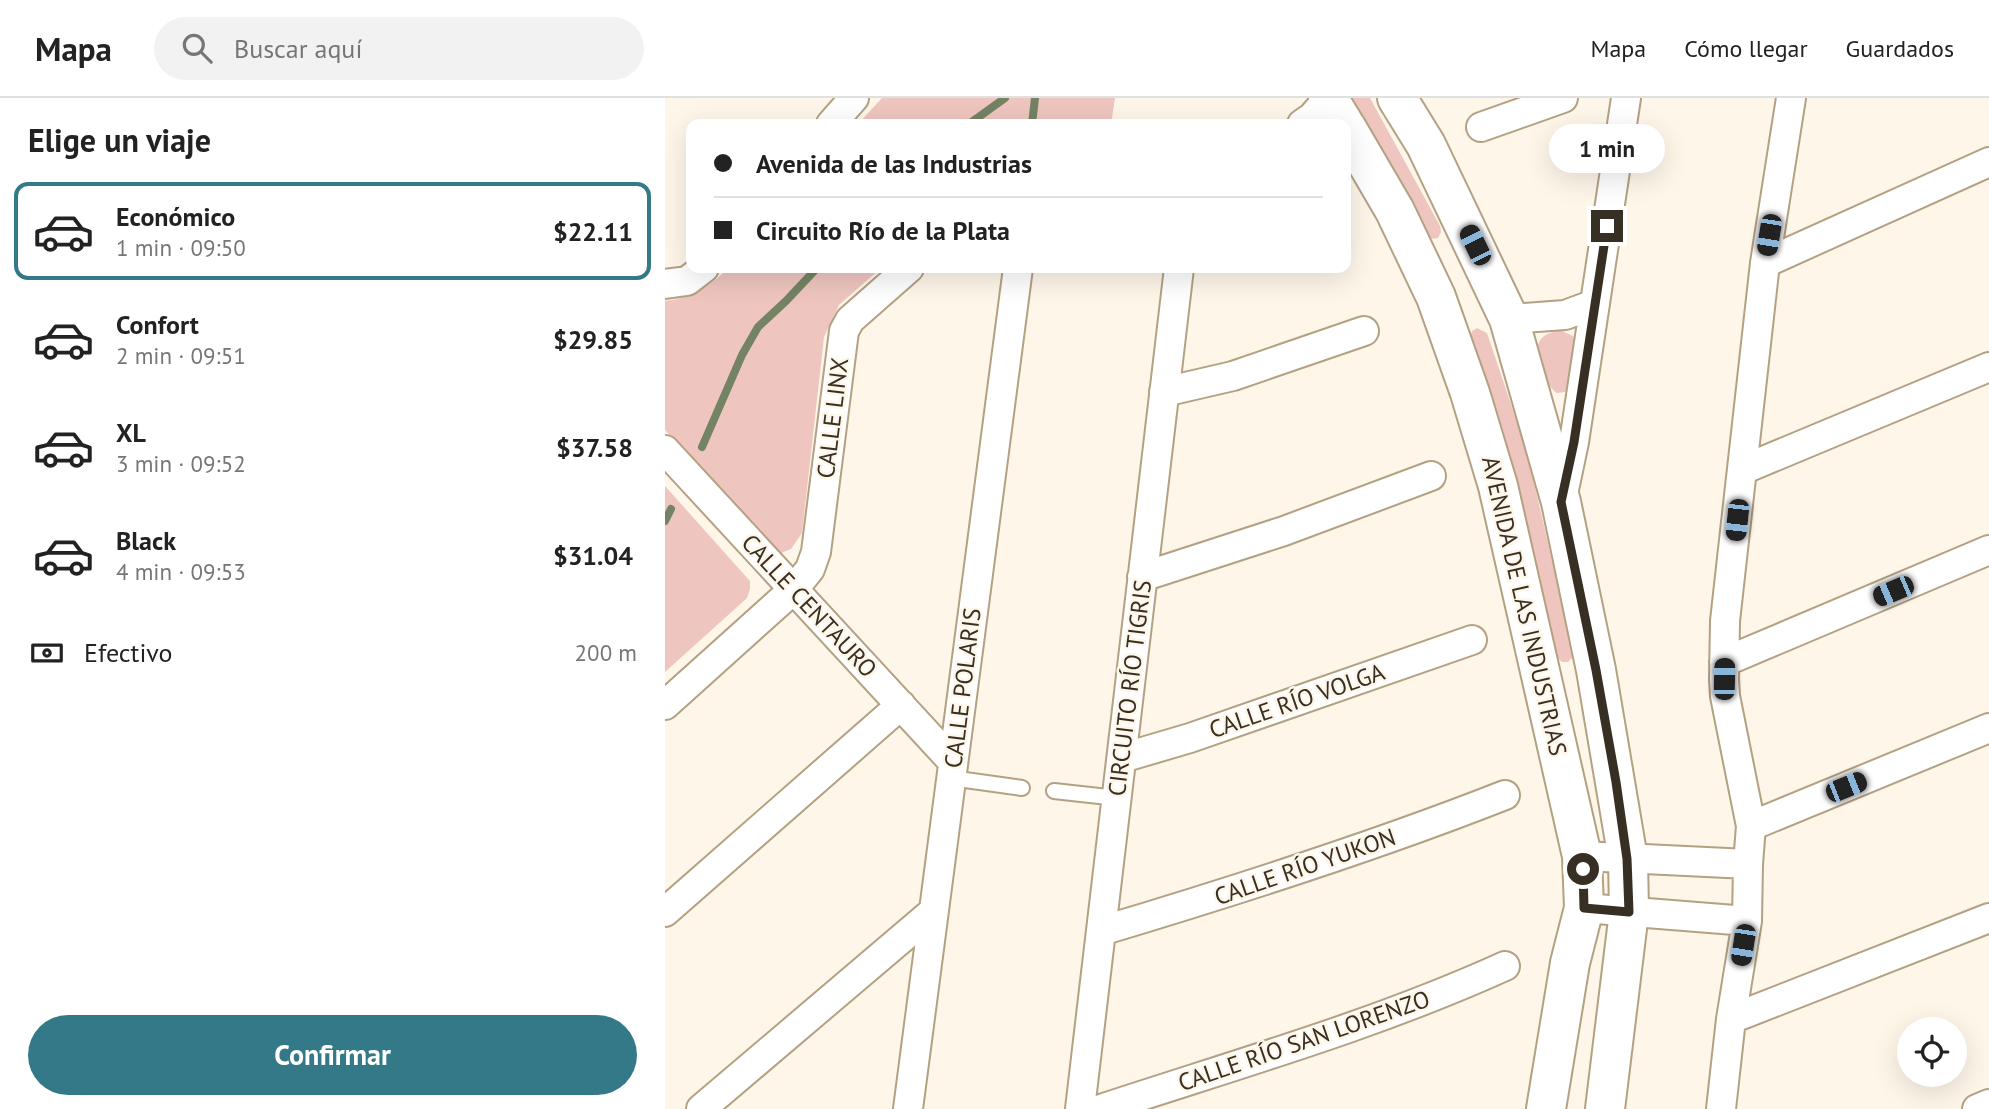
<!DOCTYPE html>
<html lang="es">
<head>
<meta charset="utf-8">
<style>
  :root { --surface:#fff; --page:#f2f2f2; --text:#222; --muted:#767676; --line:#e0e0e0; --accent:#347988 }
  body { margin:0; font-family:"PT Sans",sans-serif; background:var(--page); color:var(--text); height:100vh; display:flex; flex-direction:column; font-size:26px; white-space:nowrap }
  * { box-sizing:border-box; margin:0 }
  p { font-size:23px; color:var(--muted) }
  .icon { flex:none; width:38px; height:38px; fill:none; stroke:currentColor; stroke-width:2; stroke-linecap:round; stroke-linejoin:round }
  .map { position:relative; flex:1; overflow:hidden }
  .panel { display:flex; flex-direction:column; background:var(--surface); width:665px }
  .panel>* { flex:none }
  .hud { position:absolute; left:21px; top:21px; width:665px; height:154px; border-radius:14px; box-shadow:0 7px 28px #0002; display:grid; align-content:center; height:154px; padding:0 28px; background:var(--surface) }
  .controls { position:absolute; left:1232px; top:919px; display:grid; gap:14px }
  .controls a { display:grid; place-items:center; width:70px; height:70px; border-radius:50%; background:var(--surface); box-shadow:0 7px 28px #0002; font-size:35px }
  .end { position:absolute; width:32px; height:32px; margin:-16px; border:9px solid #372f23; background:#fff; box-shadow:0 0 0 4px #fff }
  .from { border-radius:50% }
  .bubble { position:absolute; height:49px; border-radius:24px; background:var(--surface); box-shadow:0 7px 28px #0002; font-size:23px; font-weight:700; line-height:49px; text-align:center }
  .car { position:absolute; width:21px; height:42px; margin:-21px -10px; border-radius:9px; box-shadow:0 0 5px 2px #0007; background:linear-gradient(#222 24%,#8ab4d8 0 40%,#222 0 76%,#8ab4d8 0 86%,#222 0) }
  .hud b { display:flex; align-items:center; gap:24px; height:66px; font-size:26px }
  .hud b+b { border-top:2px solid var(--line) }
  .hud i { width:18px; height:18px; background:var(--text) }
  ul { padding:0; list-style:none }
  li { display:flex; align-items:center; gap:21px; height:98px; margin:0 14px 10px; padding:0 14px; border:4px solid transparent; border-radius:14px }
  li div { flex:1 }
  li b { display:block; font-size:26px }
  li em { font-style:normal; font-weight:700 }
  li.selected { border-color:var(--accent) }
  li>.icon { width:63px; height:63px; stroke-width:1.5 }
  h2 { padding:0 28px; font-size:32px; line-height:84px }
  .pay { display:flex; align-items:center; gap:18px; height:77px; padding:0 28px; font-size:26px }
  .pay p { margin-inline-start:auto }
  .primary-button { display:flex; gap:14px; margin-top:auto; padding:14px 28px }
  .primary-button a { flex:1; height:80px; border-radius:42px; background:var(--accent); color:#fff; font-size:28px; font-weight:700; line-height:80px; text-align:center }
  header { display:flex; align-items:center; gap:42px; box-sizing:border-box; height:98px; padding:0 35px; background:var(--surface); border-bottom:2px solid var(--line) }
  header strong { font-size:33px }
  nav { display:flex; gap:38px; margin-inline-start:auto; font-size:24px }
  .search { width:490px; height:63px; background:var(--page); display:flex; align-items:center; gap:18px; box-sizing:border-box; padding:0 24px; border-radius:38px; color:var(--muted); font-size:26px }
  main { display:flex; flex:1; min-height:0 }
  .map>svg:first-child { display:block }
</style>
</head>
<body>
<header>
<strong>Mapa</strong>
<div class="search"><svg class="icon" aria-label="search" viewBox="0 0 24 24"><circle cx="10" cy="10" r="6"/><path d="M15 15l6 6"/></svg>Buscar aquí</div>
<nav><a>Mapa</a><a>Cómo llegar</a><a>Guardados</a></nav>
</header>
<main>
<section class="panel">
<h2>Elige un viaje</h2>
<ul>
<li class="selected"><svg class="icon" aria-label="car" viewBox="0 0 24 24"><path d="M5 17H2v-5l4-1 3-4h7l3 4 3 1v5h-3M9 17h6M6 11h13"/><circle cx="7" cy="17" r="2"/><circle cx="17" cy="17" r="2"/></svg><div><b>Económico</b><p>1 min · 09:50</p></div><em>$22.11</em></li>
<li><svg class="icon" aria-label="car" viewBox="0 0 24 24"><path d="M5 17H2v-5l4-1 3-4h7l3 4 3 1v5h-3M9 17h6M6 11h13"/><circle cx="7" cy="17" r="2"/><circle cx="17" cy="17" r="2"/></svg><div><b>Confort</b><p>2 min · 09:51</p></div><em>$29.85</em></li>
<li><svg class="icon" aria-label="car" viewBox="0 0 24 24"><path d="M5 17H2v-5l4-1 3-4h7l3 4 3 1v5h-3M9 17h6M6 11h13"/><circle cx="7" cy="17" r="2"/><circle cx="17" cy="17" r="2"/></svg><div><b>XL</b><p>3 min · 09:52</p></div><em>$37.58</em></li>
<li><svg class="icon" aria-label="car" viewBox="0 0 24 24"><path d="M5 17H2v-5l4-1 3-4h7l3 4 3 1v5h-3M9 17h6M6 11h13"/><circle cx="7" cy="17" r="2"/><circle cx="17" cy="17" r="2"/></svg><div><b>Black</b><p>4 min · 09:53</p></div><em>$31.04</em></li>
</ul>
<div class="pay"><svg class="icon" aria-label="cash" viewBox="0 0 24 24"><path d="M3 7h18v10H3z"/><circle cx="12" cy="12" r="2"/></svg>Efectivo<p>200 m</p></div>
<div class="primary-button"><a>Confirmar</a></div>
</section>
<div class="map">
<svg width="1324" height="1011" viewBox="0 0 1324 1011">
  <rect width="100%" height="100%" fill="#fef6e9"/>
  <path fill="#efc5bf" d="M217,0H450L446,26H193Z
    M684,0H705L775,128L776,134L773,140L764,141Z
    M63,170H216L174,207L159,239L137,435L126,451L116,455L109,452L0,332V203C26,200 45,189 63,170Z
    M812,230L822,235L862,354L908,554L907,560L903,564H897L890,558L875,479L838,332L805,239L807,233Z
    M895,232L908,238L911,248L905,289L900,294L892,295C879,288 864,250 878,239C882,235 890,234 895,232Z
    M0,388L85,483V491L82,500L0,574Z"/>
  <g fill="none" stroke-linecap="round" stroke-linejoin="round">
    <path stroke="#738363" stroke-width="8" d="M304,26L340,0
      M367,26L370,0
      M37,349L77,257L93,229L121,203L152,170
      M0,423L6,411"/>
    <g stroke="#b3a182" stroke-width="18">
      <path id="lane" d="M286,680L357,690
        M389,693L452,700"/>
    </g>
    <g stroke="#b3a182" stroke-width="32">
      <path id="street" d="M166,26L189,0
        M637,26L647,19L663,1
        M816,29L898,0
        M1100,165L1324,64
        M0,186L22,183L39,170
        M844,221L900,217L930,206
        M499,294L568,278L699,233
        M0,352L288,664
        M1077,372L1324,269
        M897,401L909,344L961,0
        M477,479L619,433L766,378
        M1059,564L1324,452
        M0,607L129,491L145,471L151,454L179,233L185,222L244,170
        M457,660L525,640L807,542
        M1086,728L1324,630
        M917,758L1083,766
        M919,810L1082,823
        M0,814L236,607
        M436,833C573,792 708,749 840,697
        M1066,921L1324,820
        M36,1011L269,813
        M243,1011L353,170
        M415,1011L514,170
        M436,1011C572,966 710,927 840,868
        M1056,1011L1066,921L1082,823L1083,766L1086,728L1060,598L1059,581L1060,523L1100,165L1126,0
        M1312,1011L1324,1006"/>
    </g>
    <g stroke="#b3a182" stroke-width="42">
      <path id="secondary" d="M663,0L679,26
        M732,0L761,47L844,221L896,404L931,572L963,761L964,814L940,1011
        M681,29L730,113L771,199L805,295L833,388L917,758L919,810L905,865L881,1011"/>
    </g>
    <use href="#lane" stroke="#fff" stroke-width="14"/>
    <use href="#street" stroke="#fff" stroke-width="28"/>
    <use href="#secondary" stroke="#fff" stroke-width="38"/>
  </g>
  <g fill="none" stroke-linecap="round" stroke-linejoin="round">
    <path stroke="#372f23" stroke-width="9" d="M918,771L919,810L964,814L962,761L951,684L931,572L896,404L909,344L942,128"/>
  </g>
  <g text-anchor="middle" stroke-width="5" stroke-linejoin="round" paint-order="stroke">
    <g font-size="24" fill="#372f23" stroke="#fef6e9">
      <text transform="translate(168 320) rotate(-83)" y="8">CALLE LINX</text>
      <text transform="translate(144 508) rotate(47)" y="8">CALLE CENTAURO</text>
      <text transform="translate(859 508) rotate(77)" y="8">AVENIDA DE LAS INDUSTRIAS</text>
      <text transform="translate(298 590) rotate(-83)" y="8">CALLE POLARIS</text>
      <text transform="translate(465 590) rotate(-83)" y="8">CIRCUITO RÍO TIGRIS</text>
      <text transform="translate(632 603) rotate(-19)" y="8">CALLE RÍO VOLGA</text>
      <text transform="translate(640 769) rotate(-19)" y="8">CALLE RÍO YUKON</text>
      <text transform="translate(639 943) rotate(-19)" y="8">CALLE RÍO SAN LORENZO</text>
    </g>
  </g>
</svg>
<div class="controls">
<a><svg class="icon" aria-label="locate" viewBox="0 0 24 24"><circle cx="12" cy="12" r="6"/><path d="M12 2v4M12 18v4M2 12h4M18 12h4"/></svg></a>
</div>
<i class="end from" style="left:918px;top:771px"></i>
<i class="end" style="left:942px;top:128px"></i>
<div class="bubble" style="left:884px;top:26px;width:116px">1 min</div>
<i class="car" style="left:1104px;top:137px;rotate:189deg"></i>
<i class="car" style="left:810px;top:147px;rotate:334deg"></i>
<i class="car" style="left:1072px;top:422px;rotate:186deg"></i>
<i class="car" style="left:1228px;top:493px;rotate:247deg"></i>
<i class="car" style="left:1059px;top:581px;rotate:1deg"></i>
<i class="car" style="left:1181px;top:689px;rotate:68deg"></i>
<i class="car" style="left:1078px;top:847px;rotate:189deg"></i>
<div class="hud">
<b><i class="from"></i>Avenida de las Industrias</b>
<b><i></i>Circuito Río de la Plata</b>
</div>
</div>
</main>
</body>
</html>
